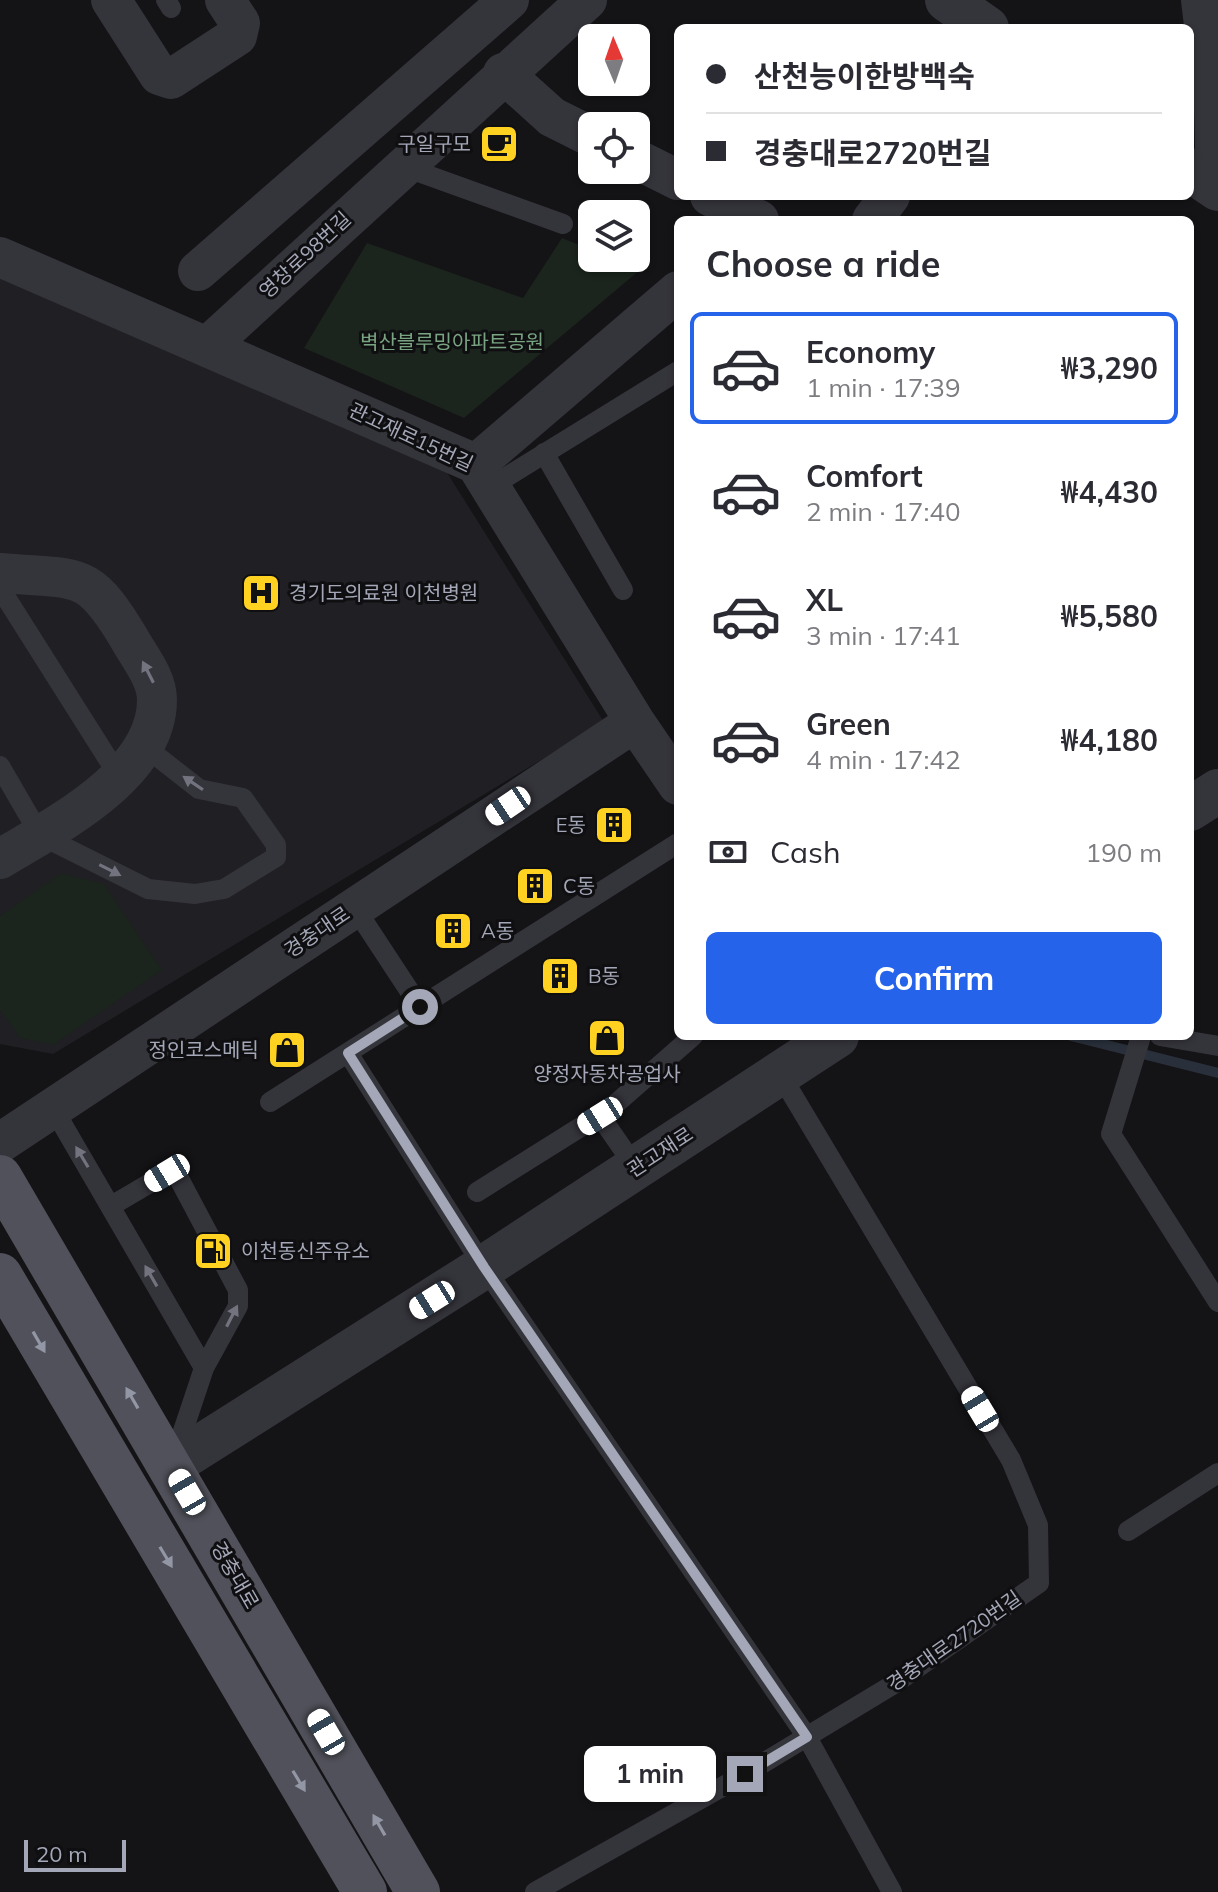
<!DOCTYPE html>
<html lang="en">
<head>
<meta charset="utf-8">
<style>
  :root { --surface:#fff; --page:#f7f7f7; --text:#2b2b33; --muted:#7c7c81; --line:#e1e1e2; --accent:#2563eb }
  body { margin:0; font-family:Mulish,"Noto Sans KR",sans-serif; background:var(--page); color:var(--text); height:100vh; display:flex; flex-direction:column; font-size:30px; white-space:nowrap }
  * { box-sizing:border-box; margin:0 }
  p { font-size:26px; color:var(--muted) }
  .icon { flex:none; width:44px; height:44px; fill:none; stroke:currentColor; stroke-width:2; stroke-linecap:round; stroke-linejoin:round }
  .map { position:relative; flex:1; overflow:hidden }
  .side { position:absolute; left:674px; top:216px; width:520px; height:824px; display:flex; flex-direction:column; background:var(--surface); border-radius:12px; box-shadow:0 2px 6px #0004 }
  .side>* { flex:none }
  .guide { position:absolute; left:674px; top:24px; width:520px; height:176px; border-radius:12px; box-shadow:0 2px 6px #0004; display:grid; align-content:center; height:176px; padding:0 32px; background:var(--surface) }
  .needle { width:52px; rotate:358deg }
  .fabs { position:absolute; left:578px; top:24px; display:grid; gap:16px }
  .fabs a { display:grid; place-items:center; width:72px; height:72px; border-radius:12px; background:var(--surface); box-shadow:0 2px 6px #0004; font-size:40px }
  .scale { position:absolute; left:24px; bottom:20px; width:102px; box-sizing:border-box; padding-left:8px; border:4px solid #a4a7b7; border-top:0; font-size:22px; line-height:28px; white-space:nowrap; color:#a4a7b7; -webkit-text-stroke:6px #0f0f11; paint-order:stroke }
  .end { position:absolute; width:36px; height:36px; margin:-18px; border:10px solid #a4a7b7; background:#111; box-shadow:0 0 0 4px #111 }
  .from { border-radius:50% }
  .bubble { position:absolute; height:56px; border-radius:12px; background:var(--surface); box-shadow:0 2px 6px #0004; font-size:26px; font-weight:700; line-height:56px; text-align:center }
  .car { position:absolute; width:24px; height:48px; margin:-24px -12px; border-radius:10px; box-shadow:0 0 6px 2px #0007; background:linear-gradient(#fff 24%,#345 0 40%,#fff 0 76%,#345 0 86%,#fff 0) }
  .guide b { display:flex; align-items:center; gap:28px; height:76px; font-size:30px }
  .guide b+b { border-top:2px solid var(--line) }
  .guide i { width:20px; height:20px; background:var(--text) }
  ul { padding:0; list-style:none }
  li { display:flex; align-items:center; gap:24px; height:112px; margin:0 16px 12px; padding:0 16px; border:4px solid transparent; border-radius:12px }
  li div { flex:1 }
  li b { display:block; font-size:30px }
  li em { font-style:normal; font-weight:700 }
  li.selected { border-color:var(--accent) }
  li>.icon { width:72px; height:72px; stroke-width:1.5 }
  h2 { padding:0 32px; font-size:36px; line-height:96px }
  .pay { display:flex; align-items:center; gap:20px; height:88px; padding:0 32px; font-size:30px }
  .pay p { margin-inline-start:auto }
  .button { display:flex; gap:16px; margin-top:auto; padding:16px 32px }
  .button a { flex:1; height:92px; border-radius:12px; background:var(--accent); color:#fff; font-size:32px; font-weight:700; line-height:92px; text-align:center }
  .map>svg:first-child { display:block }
</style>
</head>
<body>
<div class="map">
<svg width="1218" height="1892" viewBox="0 0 1218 1892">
  <rect width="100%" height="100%" fill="#141316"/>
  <path fill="#201f23" d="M0,276L441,463L604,722L53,1054L0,1044Z"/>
  <path fill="#1b241d" d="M562,238L592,250V258H611L640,270L464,418L304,348L367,243L523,298Z
    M61,873L104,884L162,970L53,1045L20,1038L0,1010V916Z"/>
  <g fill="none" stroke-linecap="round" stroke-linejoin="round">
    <path stroke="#29303b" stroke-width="10" d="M1071,1036L1218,1073"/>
    <path stroke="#34343b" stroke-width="20" d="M166,0L171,8
      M402,166L563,224
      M544,453L623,590
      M490,487L678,371
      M0,588L120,778
      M0,766L40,835L148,889L195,894L224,889L276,857V845L243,798L199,789L144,746
      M355,908L420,1007
      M1141,1036L1111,1134L1218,1302
      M1160,1036L1218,1046
      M348,1053L484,1267L807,1737L892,1892
      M270,1102L678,843
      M53,1108L204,1368
      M600,1116L636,1168
      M477,1192L611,1108L693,1036
      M111,1206L167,1173H176L238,1290V1306L204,1368L174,1458
      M1128,1531L1218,1473
      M535,1892L745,1774L894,1684L1039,1583L1038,1525L1011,1460L780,1074"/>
    <path stroke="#34343b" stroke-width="40" d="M111,0L159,75L171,79L237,36L240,23L225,0
      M1201,0L1214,108L1216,188
      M503,73L552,117L592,137
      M636,159L678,180
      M710,196L759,220
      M872,220L890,196
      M0,257L476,464L635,722L678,785
      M198,271L509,0
      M208,346L587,0
      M476,464L678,291
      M0,573C78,580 87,567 130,640C140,658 157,678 157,700C157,775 55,826 0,859
      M0,1143L635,722"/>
    <path stroke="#34343b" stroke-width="44" d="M947,0L987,28
      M1190,170L1218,189
      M1190,809L1218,791
      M171,1465L484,1267L837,1036"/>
    <path stroke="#50515a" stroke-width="44" d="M0,1177L418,1892
      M0,1275L365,1892"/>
  </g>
  <defs><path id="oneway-solid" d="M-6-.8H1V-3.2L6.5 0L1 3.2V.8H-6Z" transform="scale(2)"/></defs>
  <g fill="#72737f">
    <use href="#oneway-solid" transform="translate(148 672) rotate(-117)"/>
    <use href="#oneway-solid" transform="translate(193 783) rotate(-146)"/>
    <use href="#oneway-solid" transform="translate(110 870) rotate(27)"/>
    <use href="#oneway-solid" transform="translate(82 1157) rotate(-121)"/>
    <use href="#oneway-solid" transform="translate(151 1276) rotate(-120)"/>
    <use href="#oneway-solid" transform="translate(232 1316) rotate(-63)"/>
  </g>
  <g fill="#9396a4">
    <use href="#oneway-solid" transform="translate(39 1342) rotate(60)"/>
    <use href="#oneway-solid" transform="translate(132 1398) rotate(-120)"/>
    <use href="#oneway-solid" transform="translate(166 1557) rotate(59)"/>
    <use href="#oneway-solid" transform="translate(299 1781) rotate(59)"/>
    <use href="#oneway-solid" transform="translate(379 1825) rotate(-120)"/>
  </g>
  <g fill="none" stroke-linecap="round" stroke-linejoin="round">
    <path stroke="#a4a7b7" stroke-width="10" d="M420,1007L348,1053L484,1267L807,1737L745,1774"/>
  </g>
  <defs>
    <g id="cafe-square" transform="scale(2)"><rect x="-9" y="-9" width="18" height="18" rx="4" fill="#ffd222" stroke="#0f0f11"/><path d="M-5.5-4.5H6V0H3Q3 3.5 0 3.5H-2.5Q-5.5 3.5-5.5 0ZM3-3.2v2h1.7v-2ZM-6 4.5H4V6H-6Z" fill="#111"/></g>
    <g id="hospital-square" transform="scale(2)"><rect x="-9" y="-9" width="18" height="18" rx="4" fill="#ffd222" stroke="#0f0f11"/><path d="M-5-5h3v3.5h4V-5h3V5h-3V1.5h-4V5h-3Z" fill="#111"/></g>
    <g id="building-square" transform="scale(2)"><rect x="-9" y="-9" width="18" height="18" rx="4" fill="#ffd222" stroke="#0f0f11"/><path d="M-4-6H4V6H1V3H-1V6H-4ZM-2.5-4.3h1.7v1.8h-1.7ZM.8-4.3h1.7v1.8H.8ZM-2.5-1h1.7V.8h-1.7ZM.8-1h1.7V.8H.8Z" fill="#111"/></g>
    <g id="shop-square" transform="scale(2)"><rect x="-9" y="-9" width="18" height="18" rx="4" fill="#ffd222" stroke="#0f0f11"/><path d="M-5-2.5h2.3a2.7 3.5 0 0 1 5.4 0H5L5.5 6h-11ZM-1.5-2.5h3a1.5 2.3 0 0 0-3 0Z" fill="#111"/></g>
    <g id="fuel-square" transform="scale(2)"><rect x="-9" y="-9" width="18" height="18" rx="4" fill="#ffd222" stroke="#0f0f11"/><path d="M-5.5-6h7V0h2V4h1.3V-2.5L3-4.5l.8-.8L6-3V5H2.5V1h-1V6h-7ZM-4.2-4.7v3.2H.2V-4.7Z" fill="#111"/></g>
  </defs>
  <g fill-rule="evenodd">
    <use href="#cafe-square" x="499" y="144"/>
    <use href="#hospital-square" x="261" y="593"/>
    <use href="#building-square" x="614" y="825"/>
    <use href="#building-square" x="535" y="886"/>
    <use href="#building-square" x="453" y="931"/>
    <use href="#building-square" x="560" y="976"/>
    <use href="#shop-square" x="607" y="1038"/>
    <use href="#shop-square" x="287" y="1050"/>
    <use href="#fuel-square" x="213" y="1251"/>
  </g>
  <g text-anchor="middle" stroke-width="6" stroke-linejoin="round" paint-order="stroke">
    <g font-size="20" fill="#a4a7b7" stroke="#0f0f11" text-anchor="start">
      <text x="471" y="151" text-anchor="end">구일구모</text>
      <text x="289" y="600">경기도의료원 이천병원</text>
      <text x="586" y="832" text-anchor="end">E동</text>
      <text x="563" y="893">C동</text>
      <text x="481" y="938">A동</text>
      <text x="588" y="983">B동</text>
      <text x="259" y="1057" text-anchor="end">정인코스메틱</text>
      <text x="607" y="1081" text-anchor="middle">양정자동차공업사</text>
      <text x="241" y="1258">이천동신주유소</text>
    </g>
    <g font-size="20" fill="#a4a7b7" stroke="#0f0f11">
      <text transform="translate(305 255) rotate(-43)" y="7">영창로98번길</text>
      <text transform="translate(411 437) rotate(25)" y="7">관고재로15번길</text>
      <text transform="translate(317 932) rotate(-34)" y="7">경충대로</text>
      <text transform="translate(660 1152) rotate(-33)" y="7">관고재로</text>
      <text transform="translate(235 1575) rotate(60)" y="7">경충대로</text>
      <text transform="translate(954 1641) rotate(-35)" y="7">경충대로2720번길</text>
    </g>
    <g font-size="20" fill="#79a481" stroke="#0f0f11">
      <text x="452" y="349">벽산블루밍아파트공원</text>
    </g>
  </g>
</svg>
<div class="fabs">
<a><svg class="needle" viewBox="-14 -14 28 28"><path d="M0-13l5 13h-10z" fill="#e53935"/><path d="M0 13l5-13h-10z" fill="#7c7c81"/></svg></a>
<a><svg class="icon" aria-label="locate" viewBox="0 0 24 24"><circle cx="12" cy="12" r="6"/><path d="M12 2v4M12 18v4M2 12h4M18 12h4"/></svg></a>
<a><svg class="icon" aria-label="layers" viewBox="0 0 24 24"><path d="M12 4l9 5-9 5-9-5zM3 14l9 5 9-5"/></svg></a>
</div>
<div class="scale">20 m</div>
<i class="end from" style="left:420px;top:1007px"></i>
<i class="end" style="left:745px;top:1774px"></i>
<div class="bubble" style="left:584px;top:1746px;width:132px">1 min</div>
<i class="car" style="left:508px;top:806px;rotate:236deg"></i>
<i class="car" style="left:600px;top:1116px;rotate:238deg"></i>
<i class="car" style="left:167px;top:1173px;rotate:239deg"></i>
<i class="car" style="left:432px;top:1300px;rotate:238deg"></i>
<i class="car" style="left:980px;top:1409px;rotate:329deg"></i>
<i class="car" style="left:187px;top:1492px;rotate:330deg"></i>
<i class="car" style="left:326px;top:1732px;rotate:330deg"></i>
<div class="guide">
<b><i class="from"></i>산천능이한방백숙</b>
<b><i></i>경충대로2720번길</b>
</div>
<section class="side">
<h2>Choose a ride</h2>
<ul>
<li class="selected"><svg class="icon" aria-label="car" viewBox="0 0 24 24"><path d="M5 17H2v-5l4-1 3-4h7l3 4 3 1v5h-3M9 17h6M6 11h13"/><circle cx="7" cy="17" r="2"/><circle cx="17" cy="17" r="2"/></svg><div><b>Economy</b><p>1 min · 17:39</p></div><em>₩3,290</em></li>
<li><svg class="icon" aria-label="car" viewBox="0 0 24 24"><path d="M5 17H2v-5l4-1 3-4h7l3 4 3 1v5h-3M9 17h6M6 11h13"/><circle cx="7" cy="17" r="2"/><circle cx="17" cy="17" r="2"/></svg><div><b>Comfort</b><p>2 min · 17:40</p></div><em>₩4,430</em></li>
<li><svg class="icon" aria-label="car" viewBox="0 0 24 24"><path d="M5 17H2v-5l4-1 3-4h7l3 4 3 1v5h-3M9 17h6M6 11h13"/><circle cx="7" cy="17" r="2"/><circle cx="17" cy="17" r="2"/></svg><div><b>XL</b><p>3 min · 17:41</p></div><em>₩5,580</em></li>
<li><svg class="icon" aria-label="car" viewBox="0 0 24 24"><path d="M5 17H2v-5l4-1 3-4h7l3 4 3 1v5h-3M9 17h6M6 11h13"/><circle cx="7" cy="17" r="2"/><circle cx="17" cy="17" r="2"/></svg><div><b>Green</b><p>4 min · 17:42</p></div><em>₩4,180</em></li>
</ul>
<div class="pay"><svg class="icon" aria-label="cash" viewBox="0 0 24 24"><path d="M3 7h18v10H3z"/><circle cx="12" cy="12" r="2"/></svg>Cash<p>190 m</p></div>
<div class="button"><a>Confirm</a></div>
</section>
</div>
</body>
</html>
